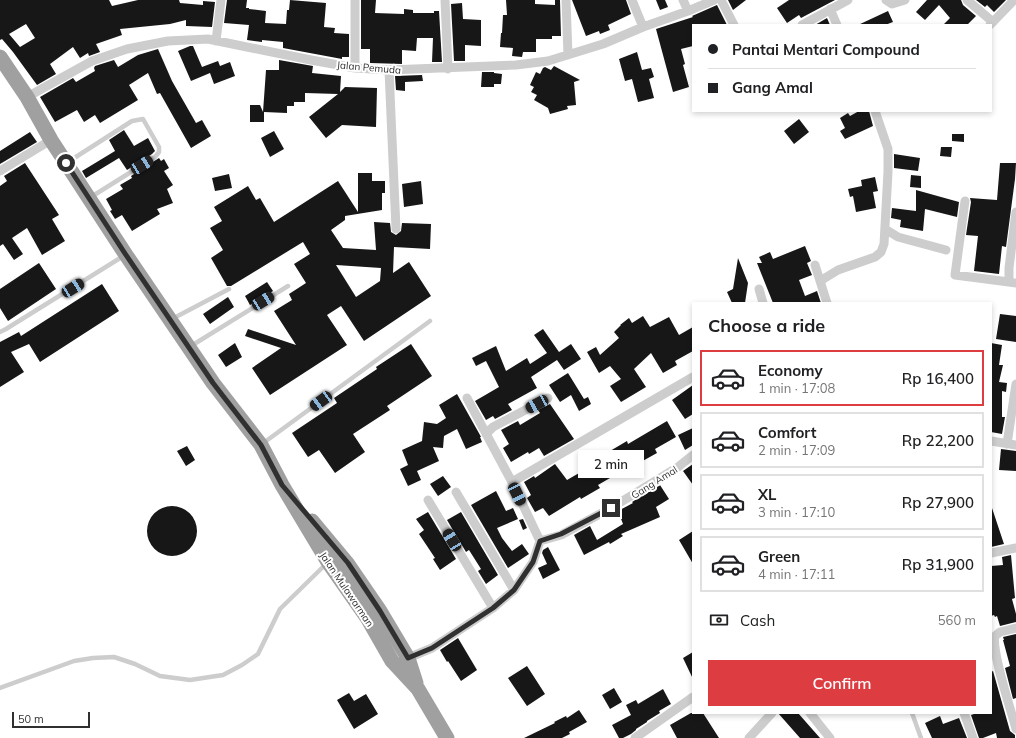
<!DOCTYPE html>
<html lang="en">
<head>
<meta charset="utf-8">
<style>
  :root { --surface:#fff; --page:#f2f2f2; --text:#202124; --muted:#757577; --line:#e0e0e0; --accent:#dd3c41 }
  body { margin:0; font-family:Mulish,sans-serif; background:var(--page); color:var(--text); height:100vh; display:flex; flex-direction:column; font-size:15px; white-space:nowrap }
  * { box-sizing:border-box; margin:0 }
  p { font-size:13px; color:var(--muted) }
  .icon { flex:none; width:22px; height:22px; fill:none; stroke:currentColor; stroke-width:2; stroke-linecap:round; stroke-linejoin:round }
  .map { position:relative; flex:1; overflow:hidden }
  .side { position:absolute; left:692px; top:302px; width:300px; height:412px; display:flex; flex-direction:column; background:var(--surface); border-radius:0px; box-shadow:0 2px 6px #0003 }
  .side>* { flex:none }
  .top-card { position:absolute; left:692px; top:24px; width:300px; height:88px; border-radius:0px; box-shadow:0 2px 6px #0003; display:grid; align-content:center; height:88px; padding:0 16px; background:var(--surface) }
  .scale { position:absolute; left:12px; bottom:10px; width:78px; box-sizing:border-box; padding-left:4px; border:2px solid #303030; border-top:0; font-size:11px; line-height:14px; white-space:nowrap; color:#303030; -webkit-text-stroke:3px #fff; paint-order:stroke }
  .end { position:absolute; width:18px; height:18px; margin:-9px; border:5px solid #303030; background:#fff; box-shadow:0 0 0 2px #fff }
  .from { border-radius:50% }
  .bubble { position:absolute; height:28px; border-radius:0px; background:var(--surface); box-shadow:0 2px 6px #0003; font-size:13px; font-weight:600; line-height:28px; text-align:center }
  .car { position:absolute; width:12px; height:24px; margin:-12px -6px; border-radius:5px; box-shadow:0 0 3px 1px #0007; background:linear-gradient(#222 24%,#8ab4d8 0 40%,#222 0 76%,#8ab4d8 0 86%,#222 0) }
  .top-card b { display:flex; align-items:center; gap:14px; height:38px; font-size:15px }
  .top-card b+b { border-top:1px solid var(--line) }
  .top-card i { width:10px; height:10px; background:var(--text) }
  ul { padding:0; list-style:none }
  li { display:flex; align-items:center; gap:12px; height:56px; margin:0 8px 6px; padding:0 8px; border:2px solid var(--line); border-radius:0px }
  li div { flex:1 }
  li b { display:block; font-size:15px }
  li em { font-style:normal; font-weight:600 }
  li.on { border-color:var(--accent) }
  li>.icon { width:36px; height:36px; stroke-width:1.5 }
  h2 { padding:0 16px; font-size:18px; line-height:48px }
  .pay { display:flex; align-items:center; gap:10px; height:44px; padding:0 16px; font-size:15px }
  .pay p { margin-inline-start:auto }
  .action { display:flex; gap:8px; margin-top:auto; padding:8px 16px }
  .action a { flex:1; height:46px; border-radius:0px; background:var(--accent); color:#fff; font-size:16px; font-weight:600; line-height:46px; text-align:center }
  .map>svg:first-child { display:block }
</style>
</head>
<body>
<div class="map">
<svg width="1016" height="738" viewBox="0 0 1016 738">
  <rect width="100%" height="100%" fill="#fff"/>
  <path fill="#171717" fill-rule="evenodd" d="M0,0H109L112,6L138,0H179L180,3L203,5V1L215,2L212,27L186,26V20L170,24L120,29L122,35L96,44L100,52L89,56L88,53L80,58L73,47L50,64L56,74L37,85L13,52L2,39L0,40ZM26,24L35,38L20,47L9,34Z
    M227,0H247L246,8H249V9L266,11L265,23L286,24L287,10H289L290,0L326,3L324,27L335,28L334,33L349,34V57H342V59L283,48V42L262,40V42L247,40L249,25L224,23Z
    M361,0H376L375,13L404,14V9L413,10V13H434V11H439L442,62H432L433,38H417L416,51L402,50V64L370,63V49H361Z
    M506,0H535V4L555,5V0H560L561,36H552V39H536V52H523L522,57L512,56L513,48L500,47L501,33H502L503,15H507Z
    M572,0H626L631,14L608,25L610,30L600,34L599,31L586,36Z
    M656,0H665L668,7L660,10Z
    M728,0H746L733,10Z
    M789,0H835L801,18L799,15L787,23L777,8Z
    M927,0H961L963,5L976,16L967,25H943L950,18L939,5L925,20L916,12Z
    M976,0H1006L994,12L987,5L985,7Z
    M462,3L463,19L481,20V46L465,45V61H454L451,4Z
    M717,5L727,25H693V46L681,49L685,64L683,65L689,87L673,92L656,29L693,17L692,16Z
    M888,11L893,22L885,25H858Z
    M827,18L830,25H815Z
    M190,46H193L202,67L218,61L220,66L230,62L235,76L214,84L210,73L191,81L178,51Z
    M158,49L172,81L196,123L202,120L211,136L191,148L160,93L157,94L148,73L129,85L138,100L100,123L95,115L84,122L77,110L55,122L40,97L73,78L76,82L95,71L94,68L95,66L114,60L118,67L138,55Z
    M637,52L642,70L651,68L654,77L649,79L654,98L638,102L632,79L625,81L619,59Z
    M279,60L313,66L312,73L341,76L340,92L345,87L377,88L376,127L342,125L326,138L309,117L338,94L305,93V102H294V106H287V113L264,112V122H250V105H260L263,112L266,70H279Z
    M554,66L580,80L574,82L576,105L567,106L568,109L550,114L548,108L534,100L537,95L531,92L534,87L530,85L536,72L540,74L543,68L545,67L551,70Z
    M482,72H494V73L502,74L501,84H494V87H481Z
    M422,75L423,81L405,82V91L396,90L395,76Z
    M859,111H869L873,126L845,139L840,131L845,128L840,118L848,113L850,116Z
    M799,119L809,132L794,144L784,131Z
    M124,130L134,146L148,138L155,151L152,154L127,170L119,158L86,178L82,171L115,151L109,140Z
    M274,131L284,149L270,157L261,138Z
    M30,132L37,142L0,164V151Z
    M952,134H964V142L952,141Z
    M941,147H952L951,157L940,156Z
    M894,154L920,158L918,171L894,168Z
    M159,158L161,161L164,159L169,168L164,171L173,185L167,189L173,203L157,209L160,214L132,231L122,215L115,219L110,211L112,210L106,199L123,189L120,185L132,178L131,176Z
    M25,163L59,215L52,219L65,241L42,255L27,228L12,238L23,254L14,260L3,244L0,246V186L7,181L4,176Z
    M1000,163H1016L1015,179L1006,247L1002,246L999,274L974,271L978,236L966,235L971,202L970,198L997,200Z
    M358,173H372V181H385V193H382V210L345,216V220L331,230L343,248L376,250L374,222L390,223L391,232L396,235L401,231L402,223L431,224L430,249L394,247L393,273L409,262L431,296L364,341L341,306L327,315L347,345L270,395L252,368L281,348L245,336L248,329L296,345L274,311L292,300L289,294L306,283L294,264L310,254L303,242L231,286H227L211,258L223,250L210,228L222,221L214,207L248,186L256,200L260,198L274,222L338,181L358,212ZM336,265L381,268L380,281L356,297Z
    M229,174L232,188L215,191L212,178Z
    M911,175L921,176V188L910,187Z
    M875,177L878,191L873,192L876,208L856,212L853,196L850,197L848,189L862,186L861,180Z
    M421,181L423,204L404,207L402,184Z
    M916,190L959,202L957,217L925,209L923,231L900,227L901,220L891,218L892,208L916,211Z
    M805,246L811,261L807,263L812,275L799,280L805,296L817,291L821,303H773L757,263H762L759,257L770,252L773,259Z
    M738,258L748,283L745,303H732L727,292L733,289Z
    M39,263L56,289L8,321L0,308V289Z
    M267,282L273,291L250,305L245,296Z
    M102,284L119,311L40,362L29,344L11,352L24,372L0,387V342L19,332L21,336Z
    M228,297L234,307L210,324L203,314Z
    M1000,314L1016,316V342L996,339Z
    M643,316L650,327L669,317L679,335L693,327V351L675,361L677,365L663,373L651,353L634,369L646,387L621,402L610,386L621,379L610,366L599,373L587,352L596,347L600,355L619,338L614,332L621,325H620L629,318L632,323Z
    M543,329L559,352L571,344L581,359L564,370L557,360L531,377L537,388L508,404L512,410L495,419L493,416L486,420L475,401L499,387L486,361L476,366L472,358L496,346L506,371L527,358L530,364L547,353L534,335Z
    M235,343L242,357L226,367L218,355Z
    M991,343L1002,345L999,365H1003L999,382L1007,383L1006,392L1002,391V417H1005L1002,434L991,432Z
    M411,344L432,376L387,406L390,410L353,434L365,452L335,473L319,450L308,457L292,433L337,403L334,398L377,369L376,367Z
    M568,373L584,399L588,397L591,404L579,411L571,395L560,402L549,385Z
    M693,385V414L685,419L672,400Z
    M457,394L480,435L481,437H480L482,442L466,449L457,429L444,436L443,448L433,447L439,461L417,471L421,480L408,486L400,469L408,465L402,450L422,441L424,422L437,424L446,418L439,405Z
    M550,404L574,439L544,456L539,448L529,454L528,452L511,462L503,448L509,444L501,430L518,421L520,425L540,413L538,410Z
    M667,421L676,437L655,449L657,453L639,463L640,465L624,475L622,471L598,485L600,488L581,499L580,497L549,516L543,508L535,512L527,498L531,495L524,482L534,476L535,478L555,464L567,480L612,454L610,451L627,441L628,444Z
    M693,428V445L685,450L678,435Z
    M187,446L195,460L186,466L177,451Z
    M1001,449L1016,451V471L999,470Z
    M693,464V485L683,471Z
    M443,476L451,487L438,496L430,484Z
    M660,485L669,499L656,507L660,517L621,534L623,536L610,544L609,542L584,555L574,535L590,526L597,540L623,524L618,511L633,503L632,502Z
    M496,491L506,511L513,508L518,519L497,528L502,538L512,551L522,544L529,554L508,568L471,505Z
    M147 531a25 25 0 1 1 50 0a25 25 0 1 1-50 0Z
    M991,508H992L1004,544L991,547Z
    M428,512L456,559L440,570L433,559L435,558L419,534L424,530L416,519Z
    M461,512L498,575L486,584L478,571L481,569L469,550L466,552L447,520Z
    M523,519L527,528L523,530L519,520Z
    M693,531V564L679,540Z
    M548,547L560,570L543,579L538,568L547,564L542,553L543,550Z
    M1011,555L1015,598L1012,599L1016,614V622L1000,626L997,616L995,617L994,615L991,616V566L1003,565L1002,557Z
    M1016,634V698L1013,699L1005,668L1010,666L1003,640H1004L1003,637Z
    M458,638L477,670L461,681L448,661L447,662L440,650Z
    M693,652V679L683,658Z
    M527,666L545,694L527,706L508,678Z
    M993,671L1010,731L1015,735V738H997L996,733L983,738H979L971,715L977,713H991V672Z
    M614,688L622,702L610,709L602,695Z
    M663,689L671,704L659,711L660,713L647,721V722L636,729V730L631,734L623,738H619L612,725L631,715L626,705L636,700L638,704Z
    M349,693L354,701L366,694L378,714L354,729L337,700Z
    M579,710L587,722L569,732L570,734L562,738H524L555,723L554,722L566,716L567,718Z
    M691,713H703L719,738H677L670,725Z
    M778,713H798L820,738H800Z
    M940,716L943,724L959,718L967,738H932L925,723Z"/>
  <g fill="none" stroke-linecap="round" stroke-linejoin="round">
    <path stroke="#cdcdcd" stroke-width="4.5" d="M68,162L132,121L143,119L159,147V152L155,157L91,197
      M172,319L229,289
      M0,332L6,329L125,255
      M191,346L288,286
      M262,444L430,321
      M0,688L74,661L93,658L114,657L135,664L160,676L190,680L223,675L242,665L258,654L280,609L327,563
      M912,713L921,738"/>
    <path stroke="#cdcdcd" stroke-width="9" d="M445,0L448,69
      M566,0L568,55
      M632,0L643,27
      M683,0L688,11
      M721,0L734,25
      M886,0L892,4L905,0
      M967,0L993,22
      M830,9L837,25
      M802,25L848,0
      M990,25L1014,0
      M216,41L221,0
      M355,68V0
      M389,70L396,229
      M27,97L92,61L127,49L168,41L208,39L311,60L355,68L389,70L516,65L548,61L603,44L643,27L688,11L714,0
      M0,171L51,140
      M965,201L955,275L1009,282
      M1016,212L1009,268V282L1016,283
      M885,229L898,237L946,250
      M815,265L827,303
      M820,281L838,270L875,257L881,252L884,244L888,172V149L875,111
      M759,289L763,303
      M467,398L512,482L540,541
      M486,434L493,427L548,398
      M991,441L1016,445
      M1007,444L1016,384
      M512,482L693,377
      M456,492L514,590
      M428,500L493,608
      M540,541L561,535L611,508L678,467L693,455
      M991,553L1016,548
      M1016,628L1000,632L995,636C991,652 1011,709 1016,729
      M408,658L432,648L493,608L514,590L533,562L540,541
      M810,713L830,738
      M964,713L973,738
      M635,738L693,697
      M749,738L772,713"/>
    <path stroke="#a0a0a0" stroke-width="15" d="M0,57L27,97L51,140L126,255L213,383L261,445L282,485L328,562L368,619L392,661L418,689L447,738
      M312,521L347,563L380,611L408,658L416,683"/>
  </g>
  <g fill="none" stroke-linecap="round" stroke-linejoin="round">
    <path stroke="#303030" stroke-width="5" d="M66,163L126,255L213,383L261,445L282,485L348,563L380,611L408,658L432,648L493,608L514,590L533,562L540,541L561,534L611,508"/>
  </g>
  <g text-anchor="middle" stroke-width="4" stroke-linejoin="round" paint-order="stroke">
    <g font-size="10" fill="#303030" stroke="#fff">
      <text transform="translate(369 67) rotate(5)" y="4">Jalan Pemuda</text>
      <text transform="translate(654 482) rotate(-32)" y="4">Gang Amal</text>
      <text transform="translate(347 589) rotate(56)" y="4">Jalan Mulawarman</text>
    </g>
  </g>
</svg>
<div class="scale">50 m</div>
<i class="end from" style="left:66px;top:163px"></i>
<i class="end" style="left:611px;top:508px"></i>
<div class="bubble" style="left:578px;top:450px;width:66px">2 min</div>
<i class="car" style="left:142px;top:165px;rotate:58deg"></i>
<i class="car" style="left:73px;top:288px;rotate:58deg"></i>
<i class="car" style="left:263px;top:301px;rotate:58deg"></i>
<i class="car" style="left:321px;top:401px;rotate:234deg"></i>
<i class="car" style="left:537px;top:404px;rotate:242deg"></i>
<i class="car" style="left:517px;top:494px;rotate:154deg"></i>
<i class="car" style="left:452px;top:540px;rotate:329deg"></i>
<div class="top-card">
<b><i class="from"></i>Pantai Mentari Compound</b>
<b><i></i>Gang Amal</b>
</div>
<section class="side">
<h2>Choose a ride</h2>
<ul>
<li class="on"><svg class="icon" aria-label="car" viewBox="0 0 24 24"><path d="M5 17H2v-5l4-1 3-4h7l3 4 3 1v5h-3M9 17h6M6 11h13"/><circle cx="7" cy="17" r="2"/><circle cx="17" cy="17" r="2"/></svg><div><b>Economy</b><p>1 min · 17:08</p></div><em>Rp 16,400</em></li>
<li><svg class="icon" aria-label="car" viewBox="0 0 24 24"><path d="M5 17H2v-5l4-1 3-4h7l3 4 3 1v5h-3M9 17h6M6 11h13"/><circle cx="7" cy="17" r="2"/><circle cx="17" cy="17" r="2"/></svg><div><b>Comfort</b><p>2 min · 17:09</p></div><em>Rp 22,200</em></li>
<li><svg class="icon" aria-label="car" viewBox="0 0 24 24"><path d="M5 17H2v-5l4-1 3-4h7l3 4 3 1v5h-3M9 17h6M6 11h13"/><circle cx="7" cy="17" r="2"/><circle cx="17" cy="17" r="2"/></svg><div><b>XL</b><p>3 min · 17:10</p></div><em>Rp 27,900</em></li>
<li><svg class="icon" aria-label="car" viewBox="0 0 24 24"><path d="M5 17H2v-5l4-1 3-4h7l3 4 3 1v5h-3M9 17h6M6 11h13"/><circle cx="7" cy="17" r="2"/><circle cx="17" cy="17" r="2"/></svg><div><b>Green</b><p>4 min · 17:11</p></div><em>Rp 31,900</em></li>
</ul>
<div class="pay"><svg class="icon" aria-label="cash" viewBox="0 0 24 24"><path d="M3 7h18v10H3z"/><circle cx="12" cy="12" r="2"/></svg>Cash<p>560 m</p></div>
<div class="action"><a>Confirm</a></div>
</section>
</div>
</body>
</html>
